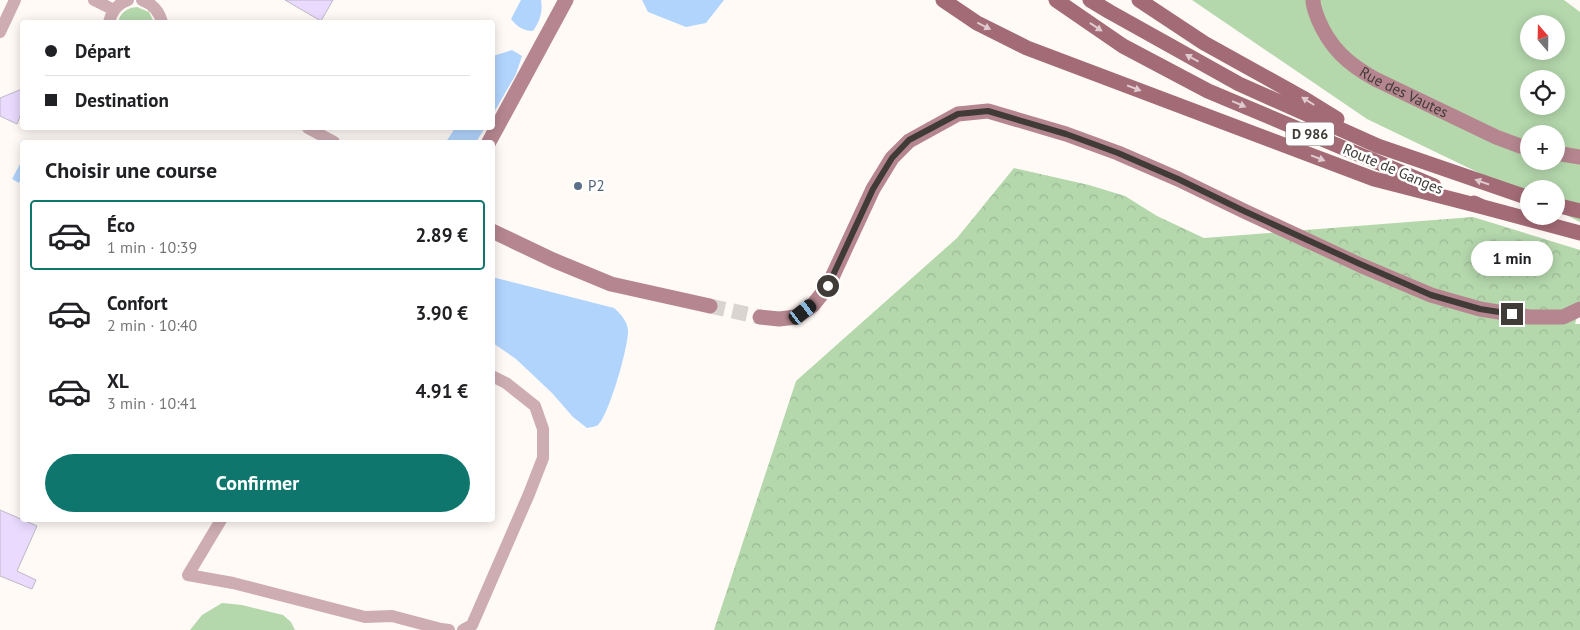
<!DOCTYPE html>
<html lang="fr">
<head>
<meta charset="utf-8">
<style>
  :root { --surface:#fff; --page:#f2f2f2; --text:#202124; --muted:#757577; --line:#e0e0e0; --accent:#0f766e }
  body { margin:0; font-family:"PT Sans",sans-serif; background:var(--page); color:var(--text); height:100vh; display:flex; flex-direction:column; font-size:19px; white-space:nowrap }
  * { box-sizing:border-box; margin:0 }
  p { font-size:16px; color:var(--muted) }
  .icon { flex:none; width:28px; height:28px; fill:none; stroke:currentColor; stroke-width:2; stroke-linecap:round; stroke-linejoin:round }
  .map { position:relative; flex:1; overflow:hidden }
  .details { position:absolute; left:20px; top:140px; width:475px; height:382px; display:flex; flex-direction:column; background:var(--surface); border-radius:5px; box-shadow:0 2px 12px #0003 }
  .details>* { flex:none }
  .hud { position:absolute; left:20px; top:20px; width:475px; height:110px; border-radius:5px; box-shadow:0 2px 12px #0003; display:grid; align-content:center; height:110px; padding:0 25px; background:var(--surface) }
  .needle { width:32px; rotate:340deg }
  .tools { position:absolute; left:1520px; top:15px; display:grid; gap:10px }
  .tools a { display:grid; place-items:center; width:45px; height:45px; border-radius:50%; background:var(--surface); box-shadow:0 2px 12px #0003; font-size:25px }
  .end { position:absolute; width:22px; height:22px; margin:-11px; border:6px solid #403b37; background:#fff; box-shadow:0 0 0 2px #fff }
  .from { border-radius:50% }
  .bubble { position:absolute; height:35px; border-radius:18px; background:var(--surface); box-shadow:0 2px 12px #0003; font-size:16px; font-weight:800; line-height:35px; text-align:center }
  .car { position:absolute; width:15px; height:30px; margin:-15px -8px; border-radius:6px; box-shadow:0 0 4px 1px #0007; background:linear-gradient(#222 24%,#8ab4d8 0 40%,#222 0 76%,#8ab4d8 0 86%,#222 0) }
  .hud b { display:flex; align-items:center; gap:18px; height:48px; font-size:19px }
  .hud b+b { border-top:1px solid var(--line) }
  .hud i { width:12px; height:12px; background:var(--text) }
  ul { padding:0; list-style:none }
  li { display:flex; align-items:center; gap:15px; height:70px; margin:0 10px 8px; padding:0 15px; border:2px solid transparent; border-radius:5px }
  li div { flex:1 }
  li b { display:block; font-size:19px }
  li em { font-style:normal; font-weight:800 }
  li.selected { border-color:var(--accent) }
  li>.icon { width:45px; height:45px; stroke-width:1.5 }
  h2 { padding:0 25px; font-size:22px; line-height:60px }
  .primary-button { display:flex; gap:10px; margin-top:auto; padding:10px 25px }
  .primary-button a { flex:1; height:58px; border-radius:30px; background:var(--accent); color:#fff; font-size:20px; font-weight:800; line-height:58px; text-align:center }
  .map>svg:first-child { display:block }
</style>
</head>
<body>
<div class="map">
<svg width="1580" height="630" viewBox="0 0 1580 630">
  <defs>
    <pattern id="forest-crowns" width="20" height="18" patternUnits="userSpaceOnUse" patternTransform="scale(1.25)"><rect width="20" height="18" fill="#b4d7ac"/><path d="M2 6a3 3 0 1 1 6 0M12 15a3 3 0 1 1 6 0" fill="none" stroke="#9cb995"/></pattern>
  </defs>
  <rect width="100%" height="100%" fill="#fffaf6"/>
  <path fill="#b4d7ac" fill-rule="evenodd" d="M1192,0H1564L1580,12V222L1556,210V189H1529V197L1367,119ZM1529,24H1556V51H1529ZM1529,79H1556V106H1529ZM1529,134H1556V161H1529Z
    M137,7L149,12L154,22H118C121,12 127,8 137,7Z
    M222,603L242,605L283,615L291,622L295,630H190L202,615Z"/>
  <path fill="url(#forest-crowns)" d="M1014,168L1089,185L1125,196L1157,216L1204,238L1473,217L1580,250V305L1575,324H1580V630H714L796,381L957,238Z"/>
  <path fill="#b1d4fd" d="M521,0H541C543,12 540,21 533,31C524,31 517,27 511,19Z
    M642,0H724L706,23L686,27L648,12Z
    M512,50L522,56L516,74L493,114V56Z
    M455,128H485L476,142H446Z
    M20,164L22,166V176L19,183L12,179Z
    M492,277L614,308C621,314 627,321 628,330C629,345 609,415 598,425C595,427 590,427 587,428L573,417L552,393L516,359L493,343Z"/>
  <path fill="#e9dafe" stroke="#bdb8c5" d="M285,0H333L321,21Z
    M22,89V111L17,124L0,116V98Z
    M0,510L37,526L17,571L36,580L32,589L0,576Z"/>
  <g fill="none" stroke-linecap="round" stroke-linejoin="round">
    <path stroke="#d9d4d0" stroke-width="15" stroke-dasharray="15 8" stroke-linecap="butt" d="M710,306L760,317"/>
    <path stroke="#cdadb2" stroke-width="12" d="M94,0L114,10
      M142,0C153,4 159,11 162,22
      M109,22C112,11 117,4 128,0
      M0,32L15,0
      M308,128L334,142
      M221,520L188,575L233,583L365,617L392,616L441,629L449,630
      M463,630L472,625L529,494L543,458V429L535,406L506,383L492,376"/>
    <g stroke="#b5868f" stroke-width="15">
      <path id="s1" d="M1313,0C1313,7 1316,13 1318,19C1330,48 1348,64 1375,79L1496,137L1520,146L1529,148"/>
      <path d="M489,142L566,0"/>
      <path d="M1556,153L1580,157"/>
      <path d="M492,231L553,260L611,284L710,306"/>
      <path d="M760,317L779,319L796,317L813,305L828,286L873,189L892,158L909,141L958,114L988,111L1066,134L1118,153L1178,179L1244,211L1360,265L1431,295L1480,309L1529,317H1563L1580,309"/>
    </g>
    <path stroke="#a36b76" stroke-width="15" d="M943,0L977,23L1027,48L1374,179L1483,207
      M1056,0L1123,46L1208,91L1434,186
      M1090,0L1110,12L1239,84L1378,146L1529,198
      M1139,0L1204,43L1303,98L1337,119
      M1474,203L1483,207L1580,233
      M1556,205L1580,211"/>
  </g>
  <defs><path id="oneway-solid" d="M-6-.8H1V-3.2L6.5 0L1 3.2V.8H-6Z" transform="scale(1.25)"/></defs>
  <g fill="#dfcbcf">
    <use href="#oneway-solid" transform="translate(984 26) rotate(27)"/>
    <use href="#oneway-solid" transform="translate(1096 27) rotate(34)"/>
    <use href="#oneway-solid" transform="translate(1192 58) rotate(-151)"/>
    <use href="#oneway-solid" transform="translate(1134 88) rotate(21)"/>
    <use href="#oneway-solid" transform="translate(1308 101) rotate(-148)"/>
    <use href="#oneway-solid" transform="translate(1239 104) rotate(23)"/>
    <use href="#oneway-solid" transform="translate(1318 158) rotate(21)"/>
    <use href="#oneway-solid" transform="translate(1482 182) rotate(-161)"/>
  </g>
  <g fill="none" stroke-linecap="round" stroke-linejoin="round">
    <path stroke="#403b37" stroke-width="6" d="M828,286L873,189L892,158L909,140L958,114L988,111L1066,134L1118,153L1178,179L1244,211L1360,264L1431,295L1480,309L1512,314"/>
  </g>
  <circle fill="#5c6f8a" stroke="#fff" stroke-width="2" cx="578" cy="186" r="5"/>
  <g text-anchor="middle" stroke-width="5" stroke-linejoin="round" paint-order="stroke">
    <rect fill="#fff" stroke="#797673" stroke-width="1" x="1286" y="122.5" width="48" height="23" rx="4"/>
    <g font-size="14" font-weight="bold" fill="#403b37">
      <text x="1310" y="139">D 986</text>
    </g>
    <g font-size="15" fill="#403b37" stroke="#fff">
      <text dy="5" stroke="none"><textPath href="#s1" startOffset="136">Rue des Vautes</textPath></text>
      <text transform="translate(1393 169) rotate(23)" y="5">Route de Ganges</text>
    </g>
    <g font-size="15" fill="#4e5e75" stroke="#fff" text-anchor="start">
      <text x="588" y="191">P2</text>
    </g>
  </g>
</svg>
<div class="tools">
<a><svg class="needle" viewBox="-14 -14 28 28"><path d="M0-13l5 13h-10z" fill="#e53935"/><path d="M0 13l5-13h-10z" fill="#757577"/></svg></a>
<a><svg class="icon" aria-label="locate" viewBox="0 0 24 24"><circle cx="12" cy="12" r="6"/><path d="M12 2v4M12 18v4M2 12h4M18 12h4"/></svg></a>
<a>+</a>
<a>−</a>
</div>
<i class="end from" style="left:828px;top:286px"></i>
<i class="end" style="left:1512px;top:314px"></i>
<div class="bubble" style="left:1471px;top:241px;width:82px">1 min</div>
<i class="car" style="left:803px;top:312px;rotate:52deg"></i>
<div class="hud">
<b><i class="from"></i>Départ</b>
<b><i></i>Destination</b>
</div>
<section class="details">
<h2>Choisir une course</h2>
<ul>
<li class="selected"><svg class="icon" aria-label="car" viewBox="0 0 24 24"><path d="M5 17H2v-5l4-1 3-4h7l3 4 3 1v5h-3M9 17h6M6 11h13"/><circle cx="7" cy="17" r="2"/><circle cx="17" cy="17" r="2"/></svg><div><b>Éco</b><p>1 min · 10:39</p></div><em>2.89 €</em></li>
<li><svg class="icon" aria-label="car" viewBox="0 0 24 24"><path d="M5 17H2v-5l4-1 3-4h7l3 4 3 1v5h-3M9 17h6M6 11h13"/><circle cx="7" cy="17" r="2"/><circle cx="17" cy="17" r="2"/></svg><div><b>Confort</b><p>2 min · 10:40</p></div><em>3.90 €</em></li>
<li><svg class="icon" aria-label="car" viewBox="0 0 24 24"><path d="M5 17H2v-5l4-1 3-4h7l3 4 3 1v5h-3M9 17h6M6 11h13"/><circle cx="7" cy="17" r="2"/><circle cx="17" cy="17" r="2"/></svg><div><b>XL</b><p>3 min · 10:41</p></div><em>4.91 €</em></li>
</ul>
<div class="primary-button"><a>Confirmer</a></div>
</section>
</div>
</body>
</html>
